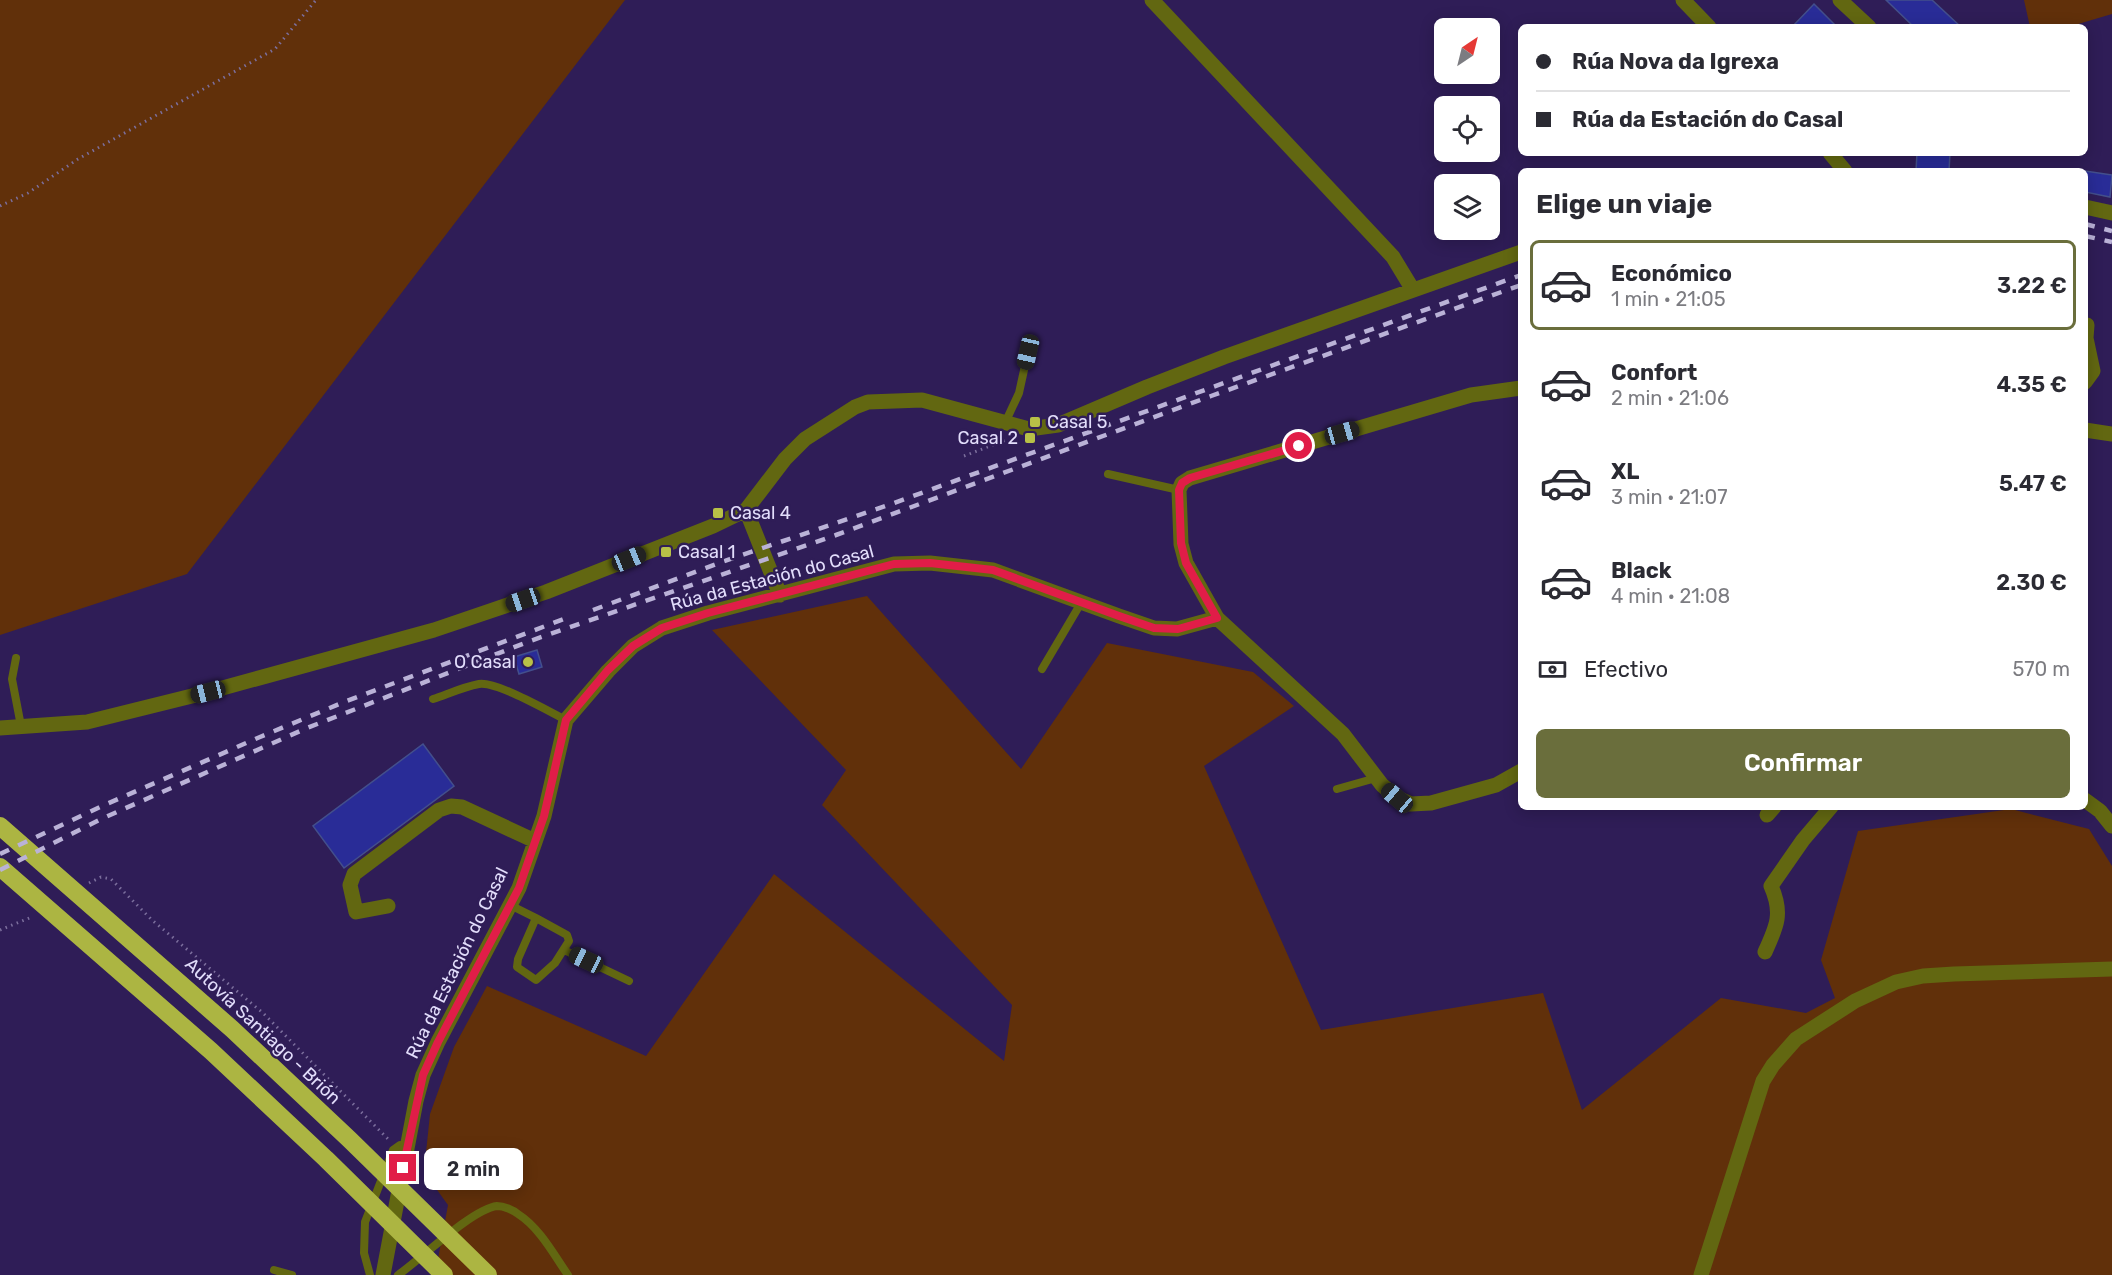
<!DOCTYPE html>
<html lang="es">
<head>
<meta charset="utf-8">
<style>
  :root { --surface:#fff; --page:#f2f2f3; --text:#2b2b33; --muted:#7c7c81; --line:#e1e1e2; --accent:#6a6e3c }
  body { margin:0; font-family:Rubik,sans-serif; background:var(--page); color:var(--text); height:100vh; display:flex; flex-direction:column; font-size:22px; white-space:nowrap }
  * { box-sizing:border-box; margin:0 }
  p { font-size:20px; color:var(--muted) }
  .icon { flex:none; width:33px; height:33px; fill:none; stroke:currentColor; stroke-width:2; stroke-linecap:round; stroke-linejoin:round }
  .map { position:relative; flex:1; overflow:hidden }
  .panel { position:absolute; left:1518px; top:168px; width:570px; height:642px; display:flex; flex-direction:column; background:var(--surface); border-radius:9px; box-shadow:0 3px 15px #0003 }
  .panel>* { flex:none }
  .guide { position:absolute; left:1518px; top:24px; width:570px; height:132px; border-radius:9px; box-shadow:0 3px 15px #0003; display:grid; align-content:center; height:132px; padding:0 18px; background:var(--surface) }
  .needle { width:39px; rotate:35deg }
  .fabs { position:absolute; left:1434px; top:18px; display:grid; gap:12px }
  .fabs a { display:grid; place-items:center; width:66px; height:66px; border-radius:9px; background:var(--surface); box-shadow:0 3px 15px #0003; font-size:30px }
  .end { position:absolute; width:27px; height:27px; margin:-14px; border:8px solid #e11d48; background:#fff; box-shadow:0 0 0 3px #fff }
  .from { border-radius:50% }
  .bubble { position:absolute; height:42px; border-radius:9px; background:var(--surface); box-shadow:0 3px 15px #0003; font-size:20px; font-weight:600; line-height:42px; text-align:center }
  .car { position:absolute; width:18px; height:36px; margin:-18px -9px; border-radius:8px; box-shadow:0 0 4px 2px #0007; background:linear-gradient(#222 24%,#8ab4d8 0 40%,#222 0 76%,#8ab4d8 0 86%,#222 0) }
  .guide b { display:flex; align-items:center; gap:21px; height:57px; font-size:22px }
  .guide b+b { border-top:2px solid var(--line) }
  .guide i { width:15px; height:15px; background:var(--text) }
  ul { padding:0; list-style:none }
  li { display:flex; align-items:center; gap:18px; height:90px; margin:0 12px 9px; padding:0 6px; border:3px solid transparent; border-radius:9px }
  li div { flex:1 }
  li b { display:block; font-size:22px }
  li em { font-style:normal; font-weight:600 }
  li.active { border-color:var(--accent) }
  li>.icon { width:54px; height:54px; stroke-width:1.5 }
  h2 { padding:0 18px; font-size:27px; line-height:72px }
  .pay { display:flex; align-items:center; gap:15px; height:66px; padding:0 18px; font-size:22px }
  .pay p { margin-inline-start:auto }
  .action { display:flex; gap:12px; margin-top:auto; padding:12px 18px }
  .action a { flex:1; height:69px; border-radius:9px; background:var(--accent); color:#fff; font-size:24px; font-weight:600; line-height:69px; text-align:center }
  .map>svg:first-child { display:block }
</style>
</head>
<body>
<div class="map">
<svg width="2112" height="1275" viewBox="0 0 2112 1275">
  <rect width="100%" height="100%" fill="#2f1d57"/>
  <path fill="#61300a" d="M0,0H625L187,574L0,635Z
    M2024,0H2112V14L2068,27H2030Z
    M867,596L1021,769L1107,643L1253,672L1294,706L1204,766L1321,1030L1543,993L1582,1110L1721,998L1806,1013L1835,998L1821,960L1858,831L2011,809L2089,829L2112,866V1275H435L448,1205L424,1172L430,1114L454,1047L487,986L646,1056L774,874L1004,1061L1012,1005L822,805L846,770L712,630Z"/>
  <path fill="#292c97" stroke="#434f8c" stroke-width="1.5" d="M1886,0H1932L1961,27H1914Z
    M1814,4L1837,27H1792Z
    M1917,153H1950L1949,171H1916Z
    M2085,171L2112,175L2110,197L2085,192Z
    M537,650L542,667L519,674L514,657Z
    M423,744L454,786L344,868L313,826Z"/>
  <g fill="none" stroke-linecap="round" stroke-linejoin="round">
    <path stroke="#7c6f9d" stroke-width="3" stroke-dasharray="1.5 4.5" stroke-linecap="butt" d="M0,206L28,193L78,159L275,49L316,0
      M964,456L1006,440
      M89,883L101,877L111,879L152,920L263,1013L388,1139
      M0,930L32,917"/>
    <path stroke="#626711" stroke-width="8" d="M1005,423L1019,393L1028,352
      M1108,474L1179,490
      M16,658L12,679L21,726
      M1042,669L1081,603
      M433,699C448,694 463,687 479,684C496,681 548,711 566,720
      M1337,789L1376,778
      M510,905L536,918L518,959L517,967L536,980L555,963L569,941L567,935L536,918
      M564,950L629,981
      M274,1270L292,1275
      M370,1275L364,1253L365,1222L393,1150L400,1145H408
      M398,1275C420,1260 472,1209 497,1206C504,1206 513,1210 518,1214C540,1228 554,1255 568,1275"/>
    <path stroke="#626711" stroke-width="15" d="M1152,0L1393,257L1413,290
      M1683,0L1709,27
      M1840,0L1869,27
      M1830,153L1845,171
      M2085,207L2112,213
      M2085,382L2093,371L2086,338L2087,325
      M1521,388L1471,395L1190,478L1182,483L1179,490L1181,544L1186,563L1217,618L1343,734L1382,785L1397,798L1411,804L1431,803L1496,785L1521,771
      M2085,430L2112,434
      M746,510L780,595
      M0,728L87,722L208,692L434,630L546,592L713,526L746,510L785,459L805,439L855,407L868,402L922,400L1029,429L1058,425L1147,387L1224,357L1521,252
      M2085,800L2100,811L2112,826
      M1767,815L1774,807
      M388,906L356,912L350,885L354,874L439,810L451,806L462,807L535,841
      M1765,952C1777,926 1783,913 1771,886L1803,840L1831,807
      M383,1275L416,1101L423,1075L438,1042L519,888L544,816L566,720L608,671L633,646L662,628L708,613L894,564L930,563L993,570L1119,616L1154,628L1177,629L1217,618
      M1701,1275L1763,1081L1773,1065L1796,1039L1855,1001L1896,982L1923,976L1954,974L2112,969"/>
    <path stroke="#acb542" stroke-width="18" d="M0,826L232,1029L349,1139L488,1275
      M0,867L211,1051L326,1159L444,1275"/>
    <path stroke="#bab2d7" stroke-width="4.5" stroke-dasharray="10 10" stroke-linecap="butt" d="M2085,224L2112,231
      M2085,236L2112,242
      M593,610L719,563L894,503L1521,275
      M0,854L102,806L260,737L344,702L564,619
      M0,870L101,819L307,728L530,641L836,535L1211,396L1521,285"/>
  </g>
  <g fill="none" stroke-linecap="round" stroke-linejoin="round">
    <path stroke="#e11d48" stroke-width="8" d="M403,1168L423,1075L438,1042L519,888L544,816L566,720L608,670L633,646L662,628L708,613L894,564L930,563L993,570L1119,616L1154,628L1178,629L1217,618L1186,563L1181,543L1179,490L1182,483L1190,478L1299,446"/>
  </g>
  <g fill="#b8c147" stroke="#2f1d57" stroke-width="2">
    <rect x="1029" y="416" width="12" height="12" rx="3"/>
    <rect x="1024" y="432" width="12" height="12" rx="3"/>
    <rect x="712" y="507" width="12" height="12" rx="3"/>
    <rect x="660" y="546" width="12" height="12" rx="3"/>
    <circle cx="528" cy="662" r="6"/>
  </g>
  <g text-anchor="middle" stroke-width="5" stroke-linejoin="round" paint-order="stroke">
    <g font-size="18" fill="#e2ddfb" stroke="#2f1d57" text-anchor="start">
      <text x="1047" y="428">Casal 5</text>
      <text x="1018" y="444" text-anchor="end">Casal 2</text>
      <text x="730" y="519">Casal 4</text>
      <text x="678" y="558">Casal 1</text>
      <text x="516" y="668" text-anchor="end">O Casal</text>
    </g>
    <g font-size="18" fill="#e2ddfb" stroke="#2f1d57">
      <text transform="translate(772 578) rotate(-15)" y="6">Rúa da Estación do Casal</text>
      <text transform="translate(457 963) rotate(-64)" y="6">Rúa da Estación do Casal</text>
      <text transform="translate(263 1031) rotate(43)" y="6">Autovía Santiago - Brión</text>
    </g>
  </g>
</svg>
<div class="fabs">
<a><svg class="needle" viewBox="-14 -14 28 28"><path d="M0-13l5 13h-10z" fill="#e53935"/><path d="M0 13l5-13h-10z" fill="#7c7c81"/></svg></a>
<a><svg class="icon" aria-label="locate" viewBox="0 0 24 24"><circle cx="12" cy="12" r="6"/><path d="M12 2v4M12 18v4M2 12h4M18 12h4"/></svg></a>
<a><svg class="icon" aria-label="layers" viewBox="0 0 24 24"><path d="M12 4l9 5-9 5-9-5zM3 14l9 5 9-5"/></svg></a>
</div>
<i class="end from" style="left:1299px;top:446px"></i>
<i class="end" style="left:403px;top:1168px"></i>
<div class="bubble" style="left:424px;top:1148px;width:99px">2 min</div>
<i class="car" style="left:1028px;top:352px;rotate:193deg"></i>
<i class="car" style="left:1342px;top:433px;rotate:74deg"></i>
<i class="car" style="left:629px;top:559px;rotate:68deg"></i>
<i class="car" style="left:523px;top:600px;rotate:251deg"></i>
<i class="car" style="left:208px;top:692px;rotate:256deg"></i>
<i class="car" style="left:1397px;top:798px;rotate:310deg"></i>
<i class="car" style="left:586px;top:960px;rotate:295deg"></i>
<div class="guide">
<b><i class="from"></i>Rúa Nova da Igrexa</b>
<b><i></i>Rúa da Estación do Casal</b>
</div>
<section class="panel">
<h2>Elige un viaje</h2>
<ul>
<li class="active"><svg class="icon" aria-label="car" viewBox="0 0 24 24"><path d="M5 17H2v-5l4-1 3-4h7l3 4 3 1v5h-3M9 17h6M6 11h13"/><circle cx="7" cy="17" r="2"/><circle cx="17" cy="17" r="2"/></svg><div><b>Económico</b><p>1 min · 21:05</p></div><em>3.22 €</em></li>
<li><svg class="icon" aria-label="car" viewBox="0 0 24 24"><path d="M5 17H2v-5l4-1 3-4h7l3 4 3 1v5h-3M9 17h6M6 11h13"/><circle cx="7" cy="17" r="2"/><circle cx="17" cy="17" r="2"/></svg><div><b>Confort</b><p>2 min · 21:06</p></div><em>4.35 €</em></li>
<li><svg class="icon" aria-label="car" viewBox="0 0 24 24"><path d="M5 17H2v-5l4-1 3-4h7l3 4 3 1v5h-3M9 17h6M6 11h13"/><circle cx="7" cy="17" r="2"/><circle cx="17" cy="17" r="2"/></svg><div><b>XL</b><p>3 min · 21:07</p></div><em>5.47 €</em></li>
<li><svg class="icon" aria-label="car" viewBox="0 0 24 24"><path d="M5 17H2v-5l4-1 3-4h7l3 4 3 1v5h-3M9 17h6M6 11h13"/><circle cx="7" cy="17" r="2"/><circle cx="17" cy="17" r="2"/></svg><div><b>Black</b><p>4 min · 21:08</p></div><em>2.30 €</em></li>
</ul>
<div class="pay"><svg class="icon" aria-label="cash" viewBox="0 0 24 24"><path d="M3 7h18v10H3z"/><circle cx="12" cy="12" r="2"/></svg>Efectivo<p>570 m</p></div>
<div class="action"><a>Confirmar</a></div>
</section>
</div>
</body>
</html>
